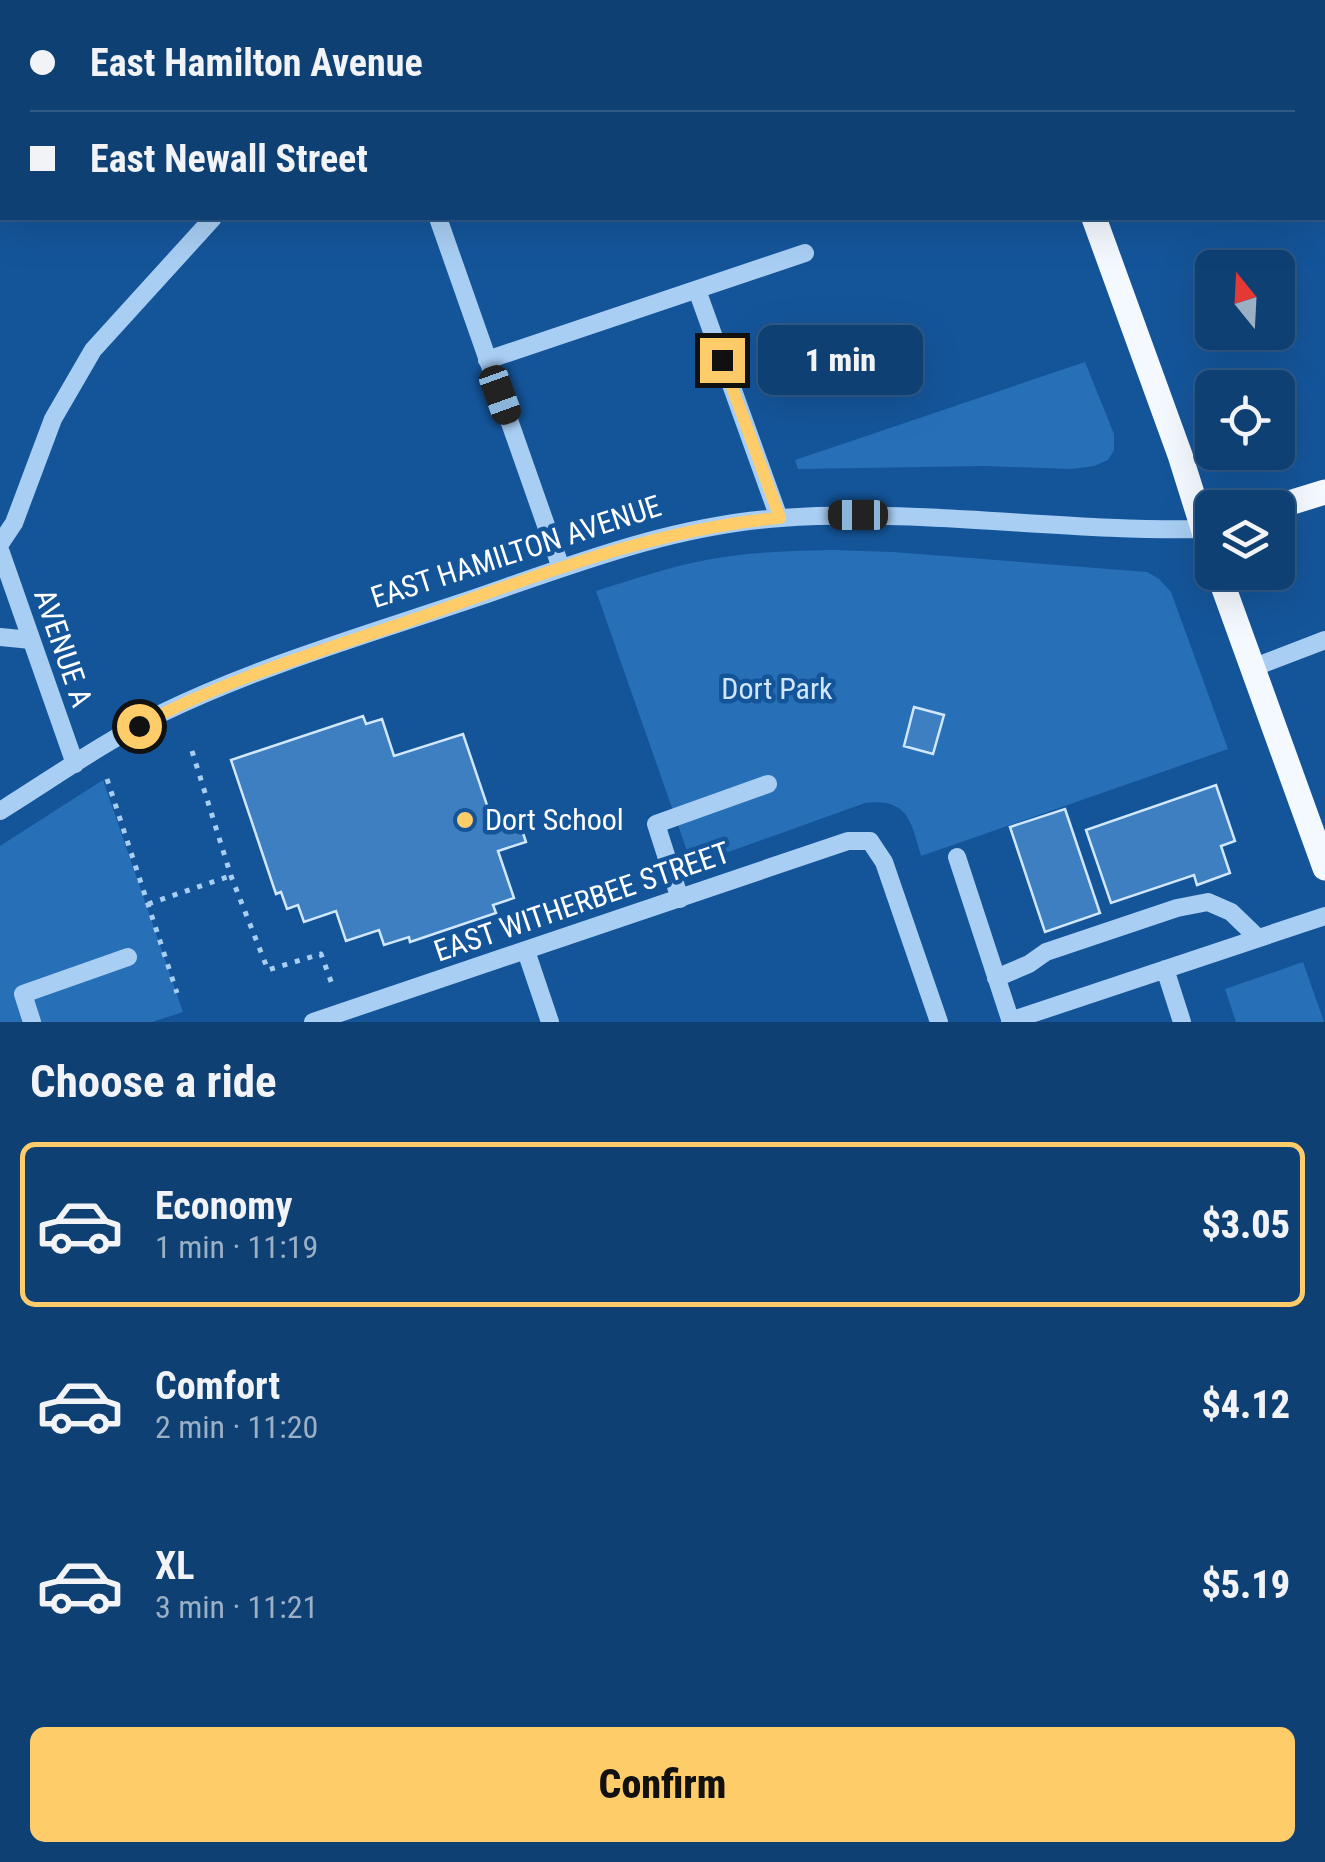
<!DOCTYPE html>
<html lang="en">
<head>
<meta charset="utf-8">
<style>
  :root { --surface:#0f4074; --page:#1d4b7c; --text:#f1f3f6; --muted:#9bafc5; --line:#2f5986; --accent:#ffcc6a }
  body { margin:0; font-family:"Roboto Condensed",sans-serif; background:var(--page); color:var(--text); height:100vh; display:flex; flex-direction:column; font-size:38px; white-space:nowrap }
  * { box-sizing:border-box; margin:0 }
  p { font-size:32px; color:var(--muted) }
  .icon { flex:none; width:55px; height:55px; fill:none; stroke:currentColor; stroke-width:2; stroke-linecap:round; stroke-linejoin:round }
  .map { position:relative; height:1022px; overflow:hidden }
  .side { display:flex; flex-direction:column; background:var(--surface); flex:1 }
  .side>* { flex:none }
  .hud { position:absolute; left:0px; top:0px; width:1325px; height:220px; box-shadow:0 10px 40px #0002,0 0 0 2px var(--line); display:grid; align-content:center; height:220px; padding:0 30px; background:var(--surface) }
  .needle { width:65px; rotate:342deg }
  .controls { position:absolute; left:1195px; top:250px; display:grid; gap:20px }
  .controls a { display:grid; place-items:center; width:100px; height:100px; border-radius:15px; background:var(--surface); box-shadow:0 10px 40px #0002,0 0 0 2px var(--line); font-size:50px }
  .end { position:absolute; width:45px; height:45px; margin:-22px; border:12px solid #ffcc6a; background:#111; box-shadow:0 0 0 5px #111 }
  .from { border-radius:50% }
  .bubble { position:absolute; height:70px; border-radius:15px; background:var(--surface); box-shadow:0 10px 40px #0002,0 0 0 2px var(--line); font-size:32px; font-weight:800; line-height:70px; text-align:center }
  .car { position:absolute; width:30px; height:60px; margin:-30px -15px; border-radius:12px; box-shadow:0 0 8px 2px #0007; background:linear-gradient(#222 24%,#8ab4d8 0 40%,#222 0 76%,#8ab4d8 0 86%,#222 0) }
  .hud b { display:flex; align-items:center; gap:35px; height:95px; font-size:38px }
  .hud b+b { border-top:2px solid var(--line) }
  .hud i { width:25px; height:25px; background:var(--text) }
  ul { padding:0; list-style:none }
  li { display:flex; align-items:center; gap:30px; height:165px; margin:0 20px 15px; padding:0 10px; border:5px solid transparent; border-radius:15px }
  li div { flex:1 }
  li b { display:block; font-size:38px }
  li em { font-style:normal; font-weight:800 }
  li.selected { border-color:var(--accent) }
  li>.icon { width:90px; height:90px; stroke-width:1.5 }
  h2 { padding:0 30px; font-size:45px; line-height:120px }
  .primary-button { display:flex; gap:20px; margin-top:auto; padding:20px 30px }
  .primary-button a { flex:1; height:115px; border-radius:15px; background:var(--accent); color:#111; font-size:40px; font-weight:800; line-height:115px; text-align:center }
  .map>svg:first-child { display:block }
</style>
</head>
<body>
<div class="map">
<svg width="1325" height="1022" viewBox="0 0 1325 1022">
  <rect width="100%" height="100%" fill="#14559a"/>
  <path fill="#2770b8" d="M1085,362L1114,434V450L1108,460L1094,466L1072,469L984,466L798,469L795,460Z
    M831,550L893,552L1147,572L1159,579L1171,592L1228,749L921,856C911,821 908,798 865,803L692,865L596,591C634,579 672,566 711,559C751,552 791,551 831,550Z
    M103,780L183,1012L152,1022H0V846Z
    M1303,962L1324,1022H1236L1225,989Z"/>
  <path fill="#3d7fc1" stroke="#d0e7fd" stroke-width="2.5" d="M914,707L944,715L933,754L904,746Z
    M363,716L366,724L382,719L394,756L463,734L492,820L516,812L526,842L498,851L514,898L493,905L496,913L410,942L409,937L384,945L379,930L346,941L336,911L304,922L298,905L287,909L281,892L276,894L231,760Z
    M1216,785L1235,841L1221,846L1230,873L1197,885L1194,875L1111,903L1086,830Z
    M1065,809L1100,913L1045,932L1010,827Z"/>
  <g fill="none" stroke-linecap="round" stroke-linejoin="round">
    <path stroke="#a8cef3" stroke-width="5" stroke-dasharray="5 8" stroke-linecap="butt" d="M192,751L231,876L268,970L321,954L333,987
      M107,779L177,993
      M148,904L230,876"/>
    <path stroke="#a8cef3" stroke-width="18" d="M364,0L365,2
      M443,2L451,0
      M1322,74L1325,73
      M0,155L2,154
      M438,218L561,568
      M697,290L779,518
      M487,360L805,253
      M0,544L14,523L53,419L93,350L213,218
      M0,550L75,764
      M0,637L31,640
      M1252,668L1325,640
      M0,811C53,778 105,741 162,713C264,664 375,632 481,596C579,562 676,525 781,518C922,508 1063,532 1204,529
      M957,857L1011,1022
      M680,899L656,824L768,784
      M526,951L550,1022
      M1165,969L1182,1022
      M996,978L1029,964L1046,952L1177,908L1208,902L1231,912L1258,938
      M1010,1021L1325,916
      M32,1022L23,994L128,957
      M313,1022L848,841H870L884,862L939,1022"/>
    <path stroke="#f4f9ff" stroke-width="25" d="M1015,0L1016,2
      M1094,218L1180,455L1212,557
      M1273,508L1325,492
      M1218,572L1325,868"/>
  </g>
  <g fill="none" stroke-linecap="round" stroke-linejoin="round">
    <path stroke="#ffcc6a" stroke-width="12" d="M139,726C225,679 322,651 415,619C534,577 653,529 780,518L722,360"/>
  </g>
  <circle fill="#ffcc6a" stroke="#14559a" stroke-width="4" cx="465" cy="820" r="10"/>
  <g text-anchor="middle" stroke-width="9" stroke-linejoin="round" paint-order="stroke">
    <g font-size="30" fill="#fff" stroke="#14559a">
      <text transform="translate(516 552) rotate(-18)" y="10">EAST HAMILTON AVENUE</text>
      <text transform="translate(63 648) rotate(71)" y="10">AVENUE A</text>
      <text transform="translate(582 902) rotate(-19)" y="10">EAST WITHERBEE STREET</text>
    </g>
    <g font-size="30" fill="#d0e7fd" stroke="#14559a">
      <text x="777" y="699">Dort Park</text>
    </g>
    <g font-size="30" fill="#fff" stroke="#14559a" text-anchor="start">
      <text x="485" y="830">Dort School</text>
    </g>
  </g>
</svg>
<div class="controls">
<a><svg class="needle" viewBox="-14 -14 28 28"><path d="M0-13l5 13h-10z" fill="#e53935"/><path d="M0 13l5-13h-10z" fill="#9bafc5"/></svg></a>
<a><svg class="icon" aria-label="locate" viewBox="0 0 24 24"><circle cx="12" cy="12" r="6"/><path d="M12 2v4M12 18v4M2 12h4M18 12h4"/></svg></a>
<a><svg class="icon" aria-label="layers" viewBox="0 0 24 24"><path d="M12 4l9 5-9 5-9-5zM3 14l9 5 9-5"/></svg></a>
</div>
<i class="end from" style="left:139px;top:726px"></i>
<i class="end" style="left:722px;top:360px"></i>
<div class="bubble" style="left:758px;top:325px;width:165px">1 min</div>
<i class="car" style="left:500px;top:395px;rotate:160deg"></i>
<i class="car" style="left:858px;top:515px;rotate:270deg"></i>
<div class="hud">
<b><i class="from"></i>East Hamilton Avenue</b>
<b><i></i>East Newall Street</b>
</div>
</div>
<section class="side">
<h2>Choose a ride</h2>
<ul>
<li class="selected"><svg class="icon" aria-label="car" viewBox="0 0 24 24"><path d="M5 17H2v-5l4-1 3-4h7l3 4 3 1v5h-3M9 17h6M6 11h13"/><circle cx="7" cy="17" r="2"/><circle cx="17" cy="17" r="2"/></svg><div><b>Economy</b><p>1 min · 11:19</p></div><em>$3.05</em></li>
<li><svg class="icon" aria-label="car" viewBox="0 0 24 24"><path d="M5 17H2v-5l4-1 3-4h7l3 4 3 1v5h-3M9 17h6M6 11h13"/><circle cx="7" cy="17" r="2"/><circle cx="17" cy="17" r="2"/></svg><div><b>Comfort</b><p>2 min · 11:20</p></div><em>$4.12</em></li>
<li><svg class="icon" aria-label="car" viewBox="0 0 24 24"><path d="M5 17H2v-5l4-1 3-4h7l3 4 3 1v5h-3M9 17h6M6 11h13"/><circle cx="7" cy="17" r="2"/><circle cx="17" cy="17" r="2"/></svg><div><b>XL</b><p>3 min · 11:21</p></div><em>$5.19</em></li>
</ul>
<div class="primary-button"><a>Confirm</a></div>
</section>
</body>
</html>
